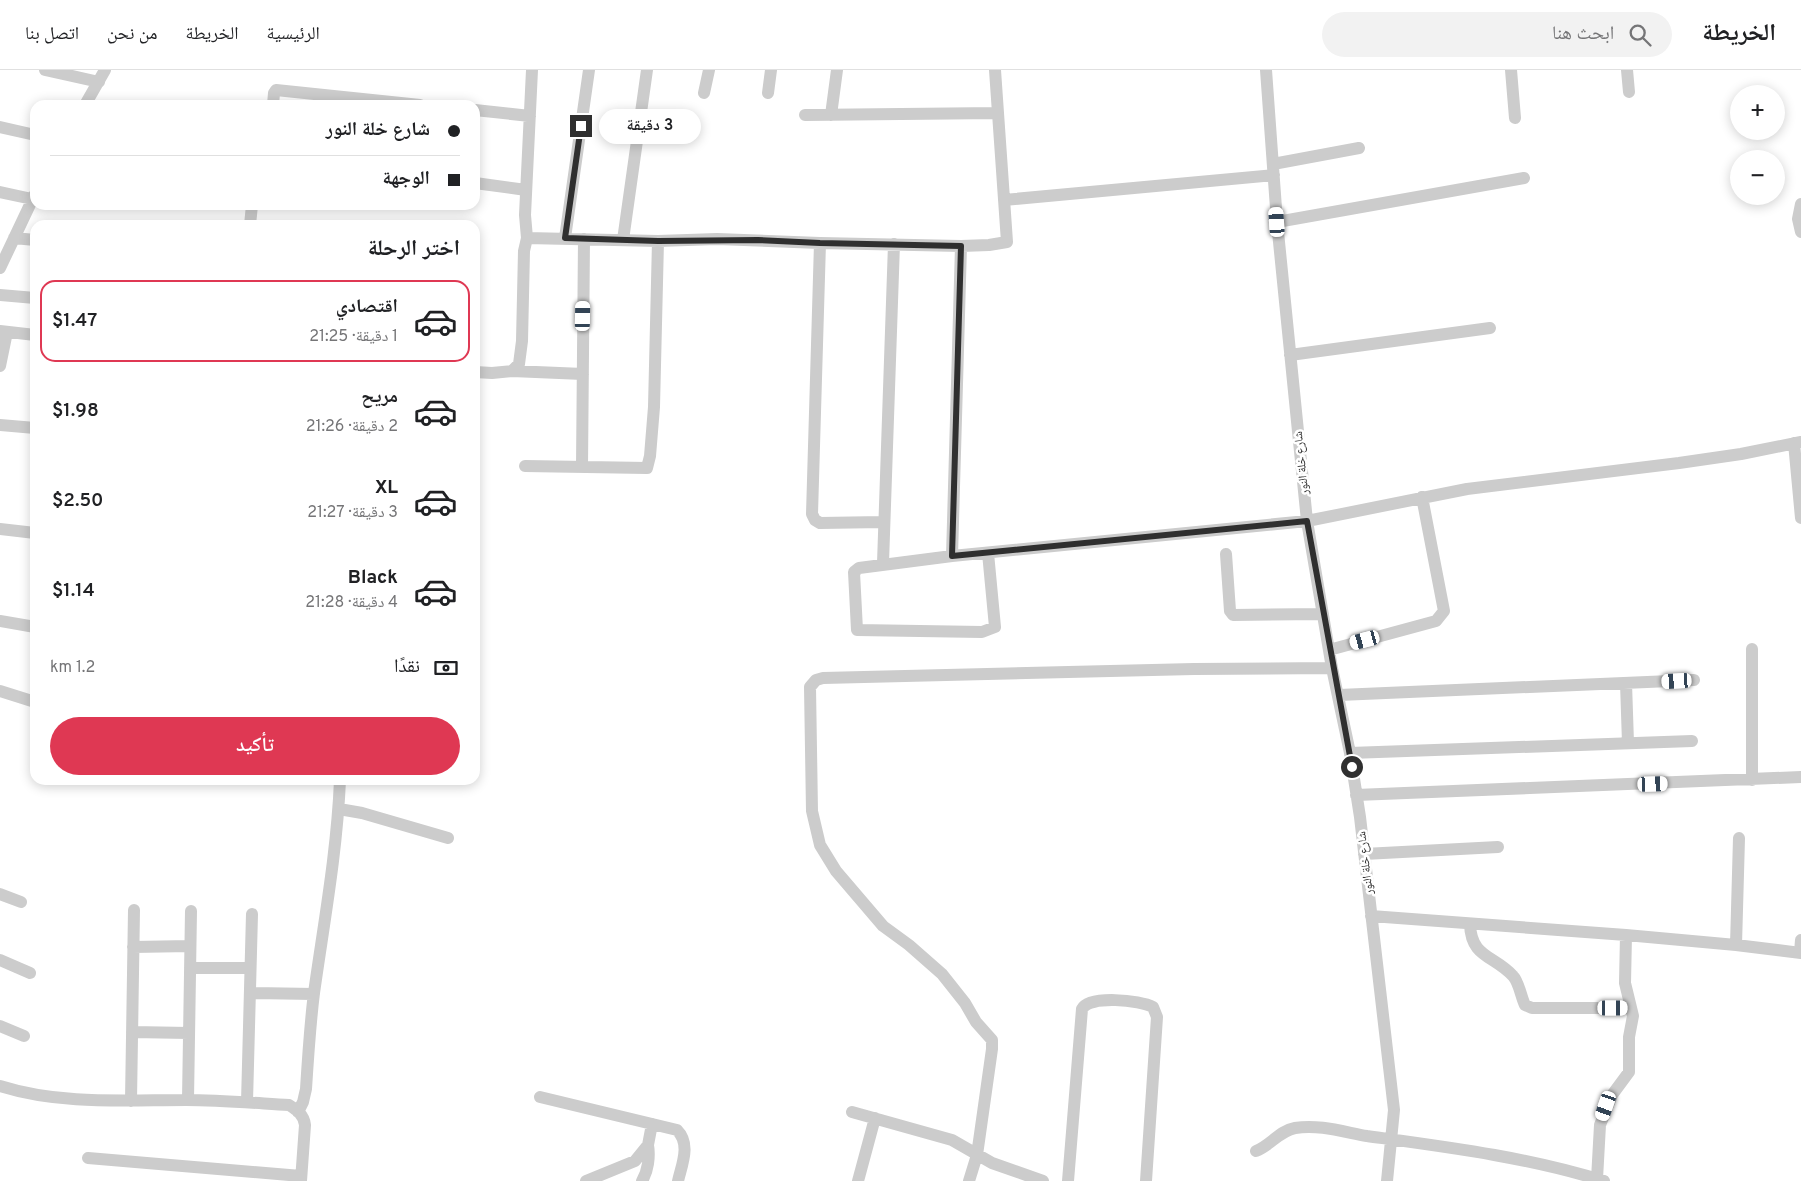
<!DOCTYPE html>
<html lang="ar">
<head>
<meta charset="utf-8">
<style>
  :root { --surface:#fff; --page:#f2f2f2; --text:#202124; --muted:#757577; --line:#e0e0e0; --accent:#df3853 }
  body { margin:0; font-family:Overpass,"Noto Naskh Arabic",sans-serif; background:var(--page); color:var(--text); direction:rtl; height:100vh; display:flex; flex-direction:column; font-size:19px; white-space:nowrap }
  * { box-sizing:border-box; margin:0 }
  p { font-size:16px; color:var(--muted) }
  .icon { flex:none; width:28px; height:28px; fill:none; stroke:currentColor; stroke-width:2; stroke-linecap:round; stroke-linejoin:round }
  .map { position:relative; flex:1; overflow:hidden; direction:ltr }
  .side { position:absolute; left:30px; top:150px; width:450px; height:565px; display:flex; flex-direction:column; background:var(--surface); border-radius:15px; box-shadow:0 2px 12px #0003; direction:rtl }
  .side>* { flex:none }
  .guide { position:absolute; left:30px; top:30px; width:450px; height:110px; border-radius:15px; box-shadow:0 2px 12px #0003; direction:rtl; display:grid; align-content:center; height:110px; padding:0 20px; background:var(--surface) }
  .tools { position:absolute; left:1730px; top:15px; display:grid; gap:10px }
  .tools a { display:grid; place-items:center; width:55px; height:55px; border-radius:50%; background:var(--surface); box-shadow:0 2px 12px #0003; font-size:25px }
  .end { position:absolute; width:22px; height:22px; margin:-11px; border:6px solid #2f2f2f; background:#fff; box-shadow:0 0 0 2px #fff }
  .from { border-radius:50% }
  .bubble { position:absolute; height:35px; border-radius:18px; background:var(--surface); box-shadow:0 2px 12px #0003; font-size:16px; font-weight:600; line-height:35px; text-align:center; direction:rtl }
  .car { position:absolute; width:15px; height:30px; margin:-15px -8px; border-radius:6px; box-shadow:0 0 4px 1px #0007; background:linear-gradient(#fff 24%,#345 0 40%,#fff 0 76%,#345 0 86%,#fff 0) }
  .guide b { display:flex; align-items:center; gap:18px; height:48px; font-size:19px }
  .guide b+b { border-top:1px solid var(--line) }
  .guide i { width:12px; height:12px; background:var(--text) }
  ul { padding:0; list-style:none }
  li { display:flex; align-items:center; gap:15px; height:82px; margin:0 10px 8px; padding:0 10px; border:2px solid transparent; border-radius:15px }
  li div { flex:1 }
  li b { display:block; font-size:19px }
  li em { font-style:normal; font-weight:600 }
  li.on { border-color:var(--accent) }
  li>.icon { width:45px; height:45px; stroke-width:1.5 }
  h2 { padding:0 20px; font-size:22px; line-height:60px }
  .pay { display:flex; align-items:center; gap:12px; height:55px; padding:0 20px; font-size:19px }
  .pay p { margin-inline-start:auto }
  .cta { display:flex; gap:10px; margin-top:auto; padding:10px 20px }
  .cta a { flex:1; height:58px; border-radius:30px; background:var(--accent); color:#fff; font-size:20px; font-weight:600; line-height:58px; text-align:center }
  header { display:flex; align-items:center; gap:30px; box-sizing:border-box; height:70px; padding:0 25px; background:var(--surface); border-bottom:1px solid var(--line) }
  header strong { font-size:24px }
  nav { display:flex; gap:28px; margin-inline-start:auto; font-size:18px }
  .search { width:350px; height:45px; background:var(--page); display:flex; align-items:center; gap:12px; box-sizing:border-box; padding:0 18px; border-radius:28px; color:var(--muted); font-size:19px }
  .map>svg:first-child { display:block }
</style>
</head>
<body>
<header>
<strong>الخريطة</strong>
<div class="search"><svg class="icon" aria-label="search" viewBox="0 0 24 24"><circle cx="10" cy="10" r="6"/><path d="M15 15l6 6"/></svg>ابحث هنا</div>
<nav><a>الرئيسية</a><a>الخريطة</a><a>من نحن</a><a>اتصل بنا</a></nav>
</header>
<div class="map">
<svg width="1801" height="1111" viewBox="0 0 1801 1111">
  <rect width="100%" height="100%" fill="#fff"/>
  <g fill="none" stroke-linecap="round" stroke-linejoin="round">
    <path stroke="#ccc" stroke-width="12" d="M45,0L99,12
      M1266,0L1277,152L1307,451L1332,598L1350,683L1360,747L1394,1040L1387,1111
      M1511,0L1515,48
      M1627,0L1629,22
      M704,23L709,0
      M768,23L771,0
      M85,35L105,0
      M273,35L274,23L276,20L420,35
      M475,40L530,46
      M805,45L997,43
      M831,45L837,0
      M0,57L35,65
      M1273,94L1359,78
      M475,113L526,120
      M0,122L32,129
      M1004,130L1274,105
      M1801,134L1798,149L1801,162
      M1277,152L1524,108
      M250,155L252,135
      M14,168L35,170
      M527,168L525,145L532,0
      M565,168L589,0
      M623,170L647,0
      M820,173L812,444L815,450L820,453L883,452
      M0,198L35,124
      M0,225L35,228
      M0,261L35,265
      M1290,285L1490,258
      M0,296L7,262
      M512,301L583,304
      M475,302L492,303L512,301L519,294L522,271L524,181L527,168L658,171L717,169L820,173L961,176L989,175L1007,172L995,0
      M0,355L35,358
      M1794,373L1801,448
      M525,396L647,398L650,386L654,337L658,171
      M582,397L584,169
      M0,459L35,463
      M988,483L995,557L982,562L857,560L854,502L859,498L952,486L1307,451L1467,419L1679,393L1741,384L1801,372
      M1226,484L1230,541L1233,545L1323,544
      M952,486L961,176
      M883,493L894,174
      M0,551L35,557
      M1752,579V710
      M1329,580L1436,551L1444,541L1422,427
      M1626,613L1628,673
      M0,621L35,632
      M1339,625L1694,610
      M1350,683L1692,671
      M1356,725L1801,707
      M339,739L362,743L448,768
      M1364,784L1498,777
      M0,824L21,832
      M1371,846L1626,865L1736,875L1801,883
      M1470,854C1471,888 1494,885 1513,906C1519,912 1521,927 1525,935L1532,938H1631
      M1736,875L1739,768
      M133,877L190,876
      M1800,883L1801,870
      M0,890L30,903
      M190,898H250
      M250,923L314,924
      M0,956L24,966
      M132,962L189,963
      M0,1016C60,1035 124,1030 186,1030C220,1030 255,1033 289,1035C297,1040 304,1045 305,1055L301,1111
      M540,1027L677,1060C691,1074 682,1094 678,1111
      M188,1030L191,841
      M131,1031L134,840
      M247,1032L252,844
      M298,1042L303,1032L306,1019C308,987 310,955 314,923C324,852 337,782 340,710
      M852,1042L952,1070L992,1093L1043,1111
      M1256,1081C1271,1075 1279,1061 1295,1058C1319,1054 1344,1062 1367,1066C1447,1077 1527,1087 1604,1111
      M88,1088L301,1106
      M1597,1109L1600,1055L1612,1025L1629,1002V967L1633,946L1625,913L1626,865
      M586,1111L635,1091L648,1075L652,1054
      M642,1111C648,1101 650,1087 648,1075
      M858,1111L875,1048
      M969,1111L977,1085L992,979V970L976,952L965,933L942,904L909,875L883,856L836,801L820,775L812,741L810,617L816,610L823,608L1194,599L1332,598
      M1068,1111L1082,939C1089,925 1140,930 1153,937L1157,947L1146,1111"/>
  </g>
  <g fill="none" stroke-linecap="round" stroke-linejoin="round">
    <path stroke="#2f2f2f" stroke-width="6" d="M581,56L565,168L658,171L758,170L820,173L961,176L952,486L1307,451L1352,697"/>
  </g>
  <g text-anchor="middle" stroke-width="5" stroke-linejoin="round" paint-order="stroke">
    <g font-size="12" fill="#2f2f2f" stroke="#fff">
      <text transform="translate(1301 393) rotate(-96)" y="4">شارع خلة النور</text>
      <text transform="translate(1365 793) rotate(-97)" y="4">شارع خلة النور</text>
    </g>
  </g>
</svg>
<div class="tools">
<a>+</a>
<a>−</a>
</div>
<i class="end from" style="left:1352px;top:697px"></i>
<i class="end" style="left:581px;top:56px"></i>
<div class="bubble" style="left:599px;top:39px;width:102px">3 دقيقة</div>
<i class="car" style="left:1277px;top:152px;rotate:356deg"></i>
<i class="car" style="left:583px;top:246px;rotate:1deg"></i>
<i class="car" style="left:1365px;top:570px;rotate:255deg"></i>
<i class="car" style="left:1677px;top:611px;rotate:267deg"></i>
<i class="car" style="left:1653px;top:714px;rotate:88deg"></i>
<i class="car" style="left:1613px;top:938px;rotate:90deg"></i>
<i class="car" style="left:1606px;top:1036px;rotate:199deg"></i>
<div class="guide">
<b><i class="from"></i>شارع خلة النور</b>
<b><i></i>الوجهة</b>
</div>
<section class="side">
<h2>اختر الرحلة</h2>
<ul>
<li class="on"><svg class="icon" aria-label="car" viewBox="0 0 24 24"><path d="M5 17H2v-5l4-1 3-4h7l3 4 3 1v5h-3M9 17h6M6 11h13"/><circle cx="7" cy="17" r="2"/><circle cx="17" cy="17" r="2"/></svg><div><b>اقتصادي</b><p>1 دقيقة · 21:25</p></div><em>$1.47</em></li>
<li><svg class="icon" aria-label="car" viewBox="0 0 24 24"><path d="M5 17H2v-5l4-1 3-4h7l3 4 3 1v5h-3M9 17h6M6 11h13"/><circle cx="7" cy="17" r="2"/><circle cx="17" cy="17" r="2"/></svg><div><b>مريح</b><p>2 دقيقة · 21:26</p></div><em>$1.98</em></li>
<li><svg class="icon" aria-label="car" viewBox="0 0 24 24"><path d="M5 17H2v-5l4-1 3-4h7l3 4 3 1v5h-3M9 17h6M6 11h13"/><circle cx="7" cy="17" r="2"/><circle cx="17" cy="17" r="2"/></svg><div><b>XL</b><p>3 دقيقة · 21:27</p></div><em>$2.50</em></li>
<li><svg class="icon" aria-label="car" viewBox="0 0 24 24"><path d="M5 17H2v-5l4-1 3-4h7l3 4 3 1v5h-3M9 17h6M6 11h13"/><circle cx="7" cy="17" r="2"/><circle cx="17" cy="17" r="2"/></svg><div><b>Black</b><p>4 دقيقة · 21:28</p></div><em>$1.14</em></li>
</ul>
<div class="pay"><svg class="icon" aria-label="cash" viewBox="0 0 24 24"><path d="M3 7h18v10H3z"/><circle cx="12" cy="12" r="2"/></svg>نقدًا<p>1.2 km</p></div>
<div class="cta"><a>تأكيد</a></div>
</section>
</div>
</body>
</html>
